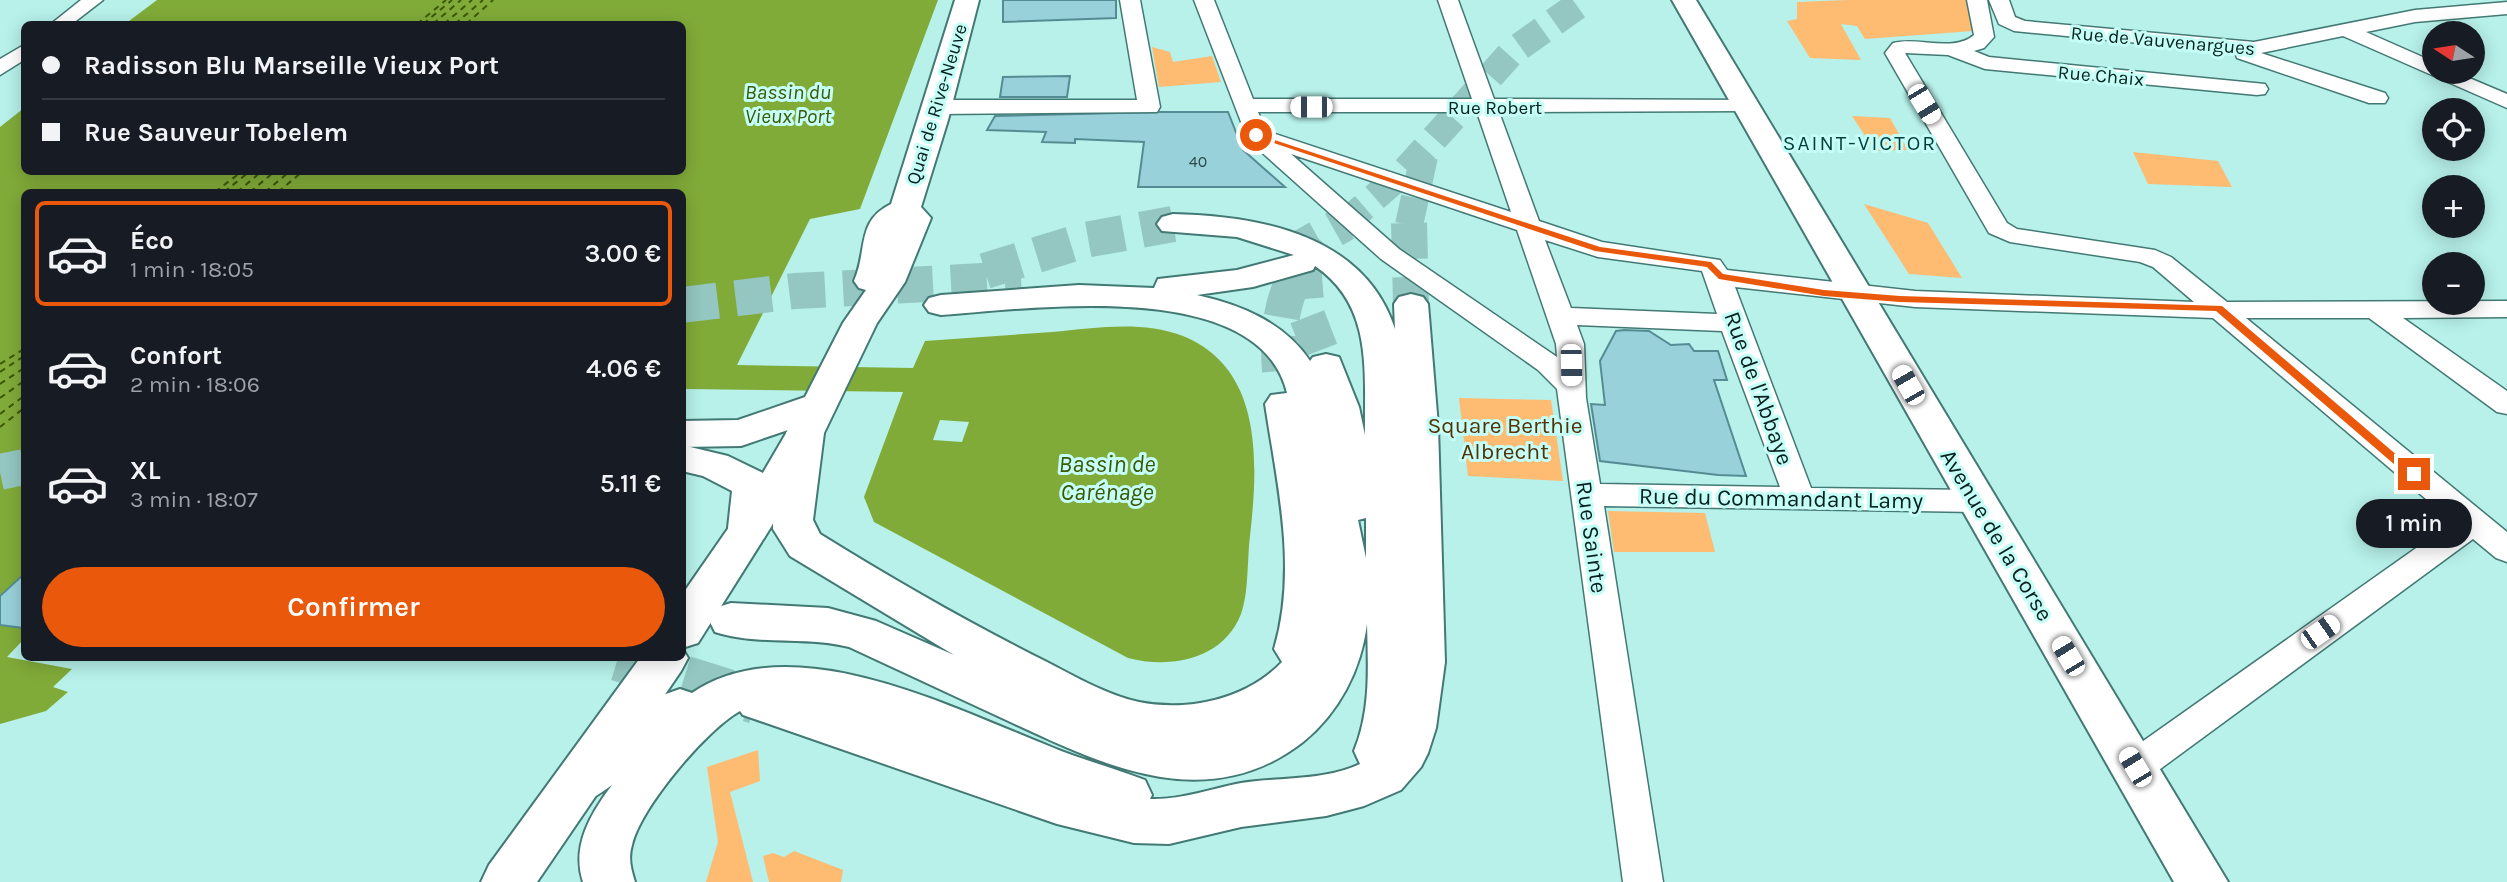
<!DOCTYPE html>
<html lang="fr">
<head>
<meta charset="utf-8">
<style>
  :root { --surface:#171b24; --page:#242831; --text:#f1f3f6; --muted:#9ea1a6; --line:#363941; --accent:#ea580c }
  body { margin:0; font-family:Karla,sans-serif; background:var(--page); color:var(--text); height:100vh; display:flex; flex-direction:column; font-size:26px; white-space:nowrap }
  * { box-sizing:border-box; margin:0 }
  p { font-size:23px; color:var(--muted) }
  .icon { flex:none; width:38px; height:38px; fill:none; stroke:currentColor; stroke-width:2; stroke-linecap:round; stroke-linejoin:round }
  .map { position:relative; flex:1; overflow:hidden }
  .sheet { position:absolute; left:21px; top:189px; width:665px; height:472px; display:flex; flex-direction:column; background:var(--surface); border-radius:10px; box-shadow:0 4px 18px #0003 }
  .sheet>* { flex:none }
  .hud { position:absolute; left:21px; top:21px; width:665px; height:154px; border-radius:10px; box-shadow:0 4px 18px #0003; display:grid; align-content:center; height:154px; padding:0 21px; background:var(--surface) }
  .needle { width:46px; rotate:282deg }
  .buttons { position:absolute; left:2422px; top:21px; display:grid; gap:14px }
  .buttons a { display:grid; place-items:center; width:63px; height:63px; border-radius:50%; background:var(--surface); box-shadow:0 4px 18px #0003; font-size:35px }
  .end { position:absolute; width:32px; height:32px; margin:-16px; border:9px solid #ea580c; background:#fff; box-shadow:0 0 0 4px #fff }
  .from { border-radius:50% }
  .bubble { position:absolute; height:49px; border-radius:24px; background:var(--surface); box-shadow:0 4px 18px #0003; font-size:23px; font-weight:600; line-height:49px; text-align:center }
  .car { position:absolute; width:21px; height:42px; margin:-21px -10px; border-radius:9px; box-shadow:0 0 5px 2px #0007; background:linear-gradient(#fff 24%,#345 0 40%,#fff 0 76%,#345 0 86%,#fff 0) }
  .hud b { display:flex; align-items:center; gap:24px; height:66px; font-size:26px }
  .hud b+b { border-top:2px solid var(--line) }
  .hud i { width:18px; height:18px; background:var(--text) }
  ul { padding:12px 0 0; list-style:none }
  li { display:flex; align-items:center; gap:21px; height:105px; margin:0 14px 10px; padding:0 7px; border:4px solid transparent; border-radius:10px }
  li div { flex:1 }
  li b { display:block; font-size:26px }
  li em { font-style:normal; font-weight:600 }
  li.on { border-color:var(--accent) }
  li>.icon { width:63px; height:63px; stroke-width:1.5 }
  .cta { display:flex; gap:14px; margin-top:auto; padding:14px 21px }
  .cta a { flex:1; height:80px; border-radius:42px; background:var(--accent); color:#fff; font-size:28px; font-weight:600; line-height:80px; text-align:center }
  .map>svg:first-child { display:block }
</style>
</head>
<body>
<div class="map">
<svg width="2507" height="882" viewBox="0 0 2507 882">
  <rect width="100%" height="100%" fill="#b7f1ea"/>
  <path fill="#febb72" d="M1848,0H1969L1973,31L1865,39L1857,26L1841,24L1861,60L1810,58L1787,21L1797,19V2Z
    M1152,47L1170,52L1173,62L1212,56L1221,82L1159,87Z
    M1852,116L1890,118L1908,150L1875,151Z
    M2133,152L2218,161L2232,187L2148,184Z
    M1864,204L1928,223L1962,278L1909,274Z
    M1459,398L1551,400L1563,481L1468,476Z
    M1608,511L1705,513L1715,552H1614Z
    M758,750L760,781L730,792L753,882H706L718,842L707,767Z
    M794,851L843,870L841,882H769L763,856L773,853L784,857Z"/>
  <path fill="#81ab39" d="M157,0H938L860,209L810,219L737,365L913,368L925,341C967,338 1009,335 1052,332C1095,328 1141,320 1183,336C1264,369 1258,464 1250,536C1247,560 1249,592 1241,614C1223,660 1170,669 1128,658L874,522L864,497L903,392L683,389L682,192H24V639L7,657L72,669L53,687L68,692L46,711L0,724V127L24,108V172H682V24H125Z"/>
  <path fill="#b7f1ea" d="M940,420L969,422L962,442L933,440Z"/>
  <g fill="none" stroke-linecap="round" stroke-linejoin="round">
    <path stroke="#3d5803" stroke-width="2" stroke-dasharray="6 5" stroke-linecap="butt" d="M417,24L446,0
      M423,24L452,0
      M433,24L461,0
      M444,24L472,0
      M455,24L483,0
      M466,24L493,0
      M215,192L241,172
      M224,192L249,172
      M237,192L261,172
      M250,192L274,172
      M265,192L289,172
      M278,192L302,172
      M0,364L24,349
      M0,372L24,356
      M0,384L24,368
      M0,398L24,381
      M0,414L24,396
      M0,427L24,408"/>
  </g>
  <path fill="#99d1da" stroke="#558c94" stroke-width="2" d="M1003,0H1116V18L1003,22Z
    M1070,76L1067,97H1000L1003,77Z
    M1160,112H1228L1243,150L1285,187H1138L1144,142L1075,139V143L1042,142L1046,132L987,130L995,116Z
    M1624,330L1649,331L1671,345L1689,344L1694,351H1718L1727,380H1714L1746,476L1718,475L1600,461L1591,404L1605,405L1600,361L1616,331Z
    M24,574V628L0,625V596Z"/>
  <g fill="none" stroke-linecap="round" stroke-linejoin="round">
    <path stroke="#94c7c1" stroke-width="28" stroke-dasharray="28 14" stroke-linecap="butt" d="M1167,225L1173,224
      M1343,225L1406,170L1512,52L1585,0
      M1409,225L1425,152"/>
    <path stroke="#94c7c1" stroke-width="36" stroke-dasharray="36 18" stroke-linecap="butt" d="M1409,223L1411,304
      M1287,256L1345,223
      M1303,263L1307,316L1326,365
      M985,271L1085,240L1173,224
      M682,305L795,291L1021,279
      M1280,371C1276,320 1285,278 1321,241
      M0,472L24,467"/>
    <path stroke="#94c7c1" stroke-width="46" stroke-dasharray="46 23" stroke-linecap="butt" d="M618,658L756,701"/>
    <g stroke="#437974" stroke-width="3">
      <path id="minor" d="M81,0H103L72,24H51Z
        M1120,0H1140L1160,107L1157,112L937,114L926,107L937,100H1137Z
        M1194,0H1214L1253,99H1472L1438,0H1458L1494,99L1753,100L1756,105L1753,110L1745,111L1499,112L1539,221L1602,242L1720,260L1727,270L1915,291L2194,302L2153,267L2140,262L2010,242L1989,233L1885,53L1893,43C1918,36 1953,53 1974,35L1967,0H1987L1994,37L1984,48L1974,51L1989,57L2265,84L2268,89L2265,94L2257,95L1985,69L1948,55L1905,53L2007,223L2017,229L2155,250L2171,257L2227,302L2507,301V317L2403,318L2507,391V414L2497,412L2369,318H2246L2507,532V562L2496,558L2473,539L2148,778L2135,783L2122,778L2116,767L2122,756L2453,522L2213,318L1915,307L1735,287L1811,488L1976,490L1987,493L1992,501L1987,509L1976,512L1604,506L1663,882H1623L1557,389L1538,370L1381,259L1248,140ZM1258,112H1477L1511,212L1266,131ZM1291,154L1517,230L1556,344L1557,357L1399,249ZM1545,240L1598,257L1702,271L1717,314L1571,308ZM1577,325L1722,331L1780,487L1600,484L1586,398L1584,344Z
        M1989,0H2009L2015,17L2025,21L2254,42L2415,10L2507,2V14L2415,22L2366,32L2434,62V72H2455L2507,94V108L2343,36L2261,53L2385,93L2388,98L2385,103H2369L2237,58L2235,52L2014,31L1999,24Z
        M24,45V60L0,75V59Z"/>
    </g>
    <g stroke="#437974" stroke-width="4">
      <path id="major" d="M955,0H979L948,120L921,207L931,218L905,282L877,323L824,433L771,527L698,643L682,648V595L743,507L788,430L741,446L682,447V421L738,420L805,397L843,323L866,290L859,288L854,281C868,249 856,221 891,204Z
        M1672,0H1696L2228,882H2174Z
        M682,648L688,658L681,671L537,882H481L489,865L640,658H682Z"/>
    </g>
    <g stroke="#437974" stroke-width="4">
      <path id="highway" d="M1173,214C1261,216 1364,235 1395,329L1394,304L1399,297L1411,294L1423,297L1428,304L1438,426L1445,662L1436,728L1428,753L1421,767L1401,790L1364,806L1326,816L1241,827L1169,844L1134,843L1057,824L743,715L740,711C707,729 640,808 632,845C628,858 631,869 635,882H583C571,846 591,813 612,785C593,799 586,804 563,796L555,781L563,766L663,695L680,689L692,693C792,625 950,707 1049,746C1080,759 1113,768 1145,780L1152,795L1150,799C1181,800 1210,789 1241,783C1280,777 1324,781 1360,764L1354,751C1371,710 1368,667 1367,624C1361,670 1339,713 1303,742C1205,818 1099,763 1004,719C952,695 901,671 849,647C806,636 758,646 715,632L709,620L715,608L731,603L828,608L876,621L954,655L790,556L773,529V520L786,433L791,424L805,420L819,424L824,433L813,520L820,534C894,580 969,623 1047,662C1076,677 1107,695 1139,702C1188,712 1247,699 1282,662L1274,649C1298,569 1277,484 1265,404L1271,395L1287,393C1259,275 1030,309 941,315L929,312L924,305L929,298L941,295L1079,285L1154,288L1158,279L1237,270L1294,255L1237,237L1162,231L1157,224L1162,217ZM1315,266C1374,306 1364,373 1365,435L1359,407L1339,357L1326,354L1313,357L1310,361C1284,322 1241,305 1197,295L1253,287L1313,270ZM1366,518V558L1358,520Z
        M682,445L728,456L765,474C777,494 775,518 764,538L749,543L734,538L728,528L732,491L703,476L682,471Z"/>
    </g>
    <use href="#minor" fill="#fff" fill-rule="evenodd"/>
    <use href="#major" fill="#fff" fill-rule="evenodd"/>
    <use href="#highway" fill="#fff" fill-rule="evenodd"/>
  </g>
  <path fill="#ea580c" d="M1253,133L1600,247L1711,262L1723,274L1824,290L1900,296L2222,306L2419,474L2409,477L2216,311L1900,302L1824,296L1719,279L1707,267L1595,251L1253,136Z"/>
  <g text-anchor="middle" stroke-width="6" stroke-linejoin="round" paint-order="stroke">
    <g font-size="16" fill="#2c4c4d">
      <text x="1198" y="167">40</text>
    </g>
    <g font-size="19" fill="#08201e" stroke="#c4fef7">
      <text transform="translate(2163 40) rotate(5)" y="7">Rue de Vauvenargues</text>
      <text transform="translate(2101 75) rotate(5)" y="7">Rue Chaix</text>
      <text transform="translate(936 104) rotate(-73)" y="7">Quai de Rive-Neuve</text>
      <text x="1495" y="114">Rue Robert</text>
    </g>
    <g font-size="21" font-style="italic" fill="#3d5803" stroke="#c4fef7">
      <text x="788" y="99">Bassin du<tspan x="788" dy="24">Vieux Port</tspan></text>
    </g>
    <g font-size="21" letter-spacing="2" fill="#003f3b" stroke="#c4fef7">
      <text x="1860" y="150">SAINT-VICTOR</text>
    </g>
    <g font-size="23" fill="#08201e" stroke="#c4fef7">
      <text transform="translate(1759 388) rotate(70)" y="8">Rue de l'Abbaye</text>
      <text transform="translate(1781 498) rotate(1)" y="8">Rue du Commandant Lamy</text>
      <text transform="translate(1997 535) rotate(59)" y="8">Avenue de la Corse</text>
      <text transform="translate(1592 537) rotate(82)" y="8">Rue Sainte</text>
    </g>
    <g font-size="23" fill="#533206" stroke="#c4fef7">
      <text x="1505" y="433">Square Berthie<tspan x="1505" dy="26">Albrecht</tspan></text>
    </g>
    <g font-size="24" font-style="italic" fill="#3d5803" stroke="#c4fef7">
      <text x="1107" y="472">Bassin de<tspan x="1107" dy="28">Carénage</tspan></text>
    </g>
  </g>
</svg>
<div class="buttons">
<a><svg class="needle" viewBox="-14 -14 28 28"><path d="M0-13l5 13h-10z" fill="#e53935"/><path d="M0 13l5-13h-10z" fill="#9ea1a6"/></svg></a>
<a><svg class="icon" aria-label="locate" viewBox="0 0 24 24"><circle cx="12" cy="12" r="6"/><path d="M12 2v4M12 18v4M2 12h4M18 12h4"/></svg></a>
<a>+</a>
<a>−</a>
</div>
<i class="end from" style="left:1256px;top:135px"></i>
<i class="end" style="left:2414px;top:474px"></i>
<div class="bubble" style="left:2356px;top:499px;width:116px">1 min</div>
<i class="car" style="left:1924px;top:104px;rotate:149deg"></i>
<i class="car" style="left:1311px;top:107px;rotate:270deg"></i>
<i class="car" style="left:1571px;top:365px;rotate:179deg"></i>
<i class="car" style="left:1908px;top:385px;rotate:330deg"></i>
<i class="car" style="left:2320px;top:632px;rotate:55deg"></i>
<i class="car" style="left:2068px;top:656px;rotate:329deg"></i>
<i class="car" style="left:2135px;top:767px;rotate:329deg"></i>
<div class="hud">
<b><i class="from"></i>Radisson Blu Marseille Vieux Port</b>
<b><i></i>Rue Sauveur Tobelem</b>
</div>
<section class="sheet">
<ul>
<li class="on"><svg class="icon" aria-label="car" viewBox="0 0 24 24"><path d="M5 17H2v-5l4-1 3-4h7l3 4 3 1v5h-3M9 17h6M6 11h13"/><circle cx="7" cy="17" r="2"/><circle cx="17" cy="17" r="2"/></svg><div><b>Éco</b><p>1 min · 18:05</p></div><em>3.00 €</em></li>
<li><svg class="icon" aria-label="car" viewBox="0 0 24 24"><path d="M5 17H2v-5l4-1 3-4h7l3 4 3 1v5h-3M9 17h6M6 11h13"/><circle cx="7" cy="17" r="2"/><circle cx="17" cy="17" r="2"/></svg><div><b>Confort</b><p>2 min · 18:06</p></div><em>4.06 €</em></li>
<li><svg class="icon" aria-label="car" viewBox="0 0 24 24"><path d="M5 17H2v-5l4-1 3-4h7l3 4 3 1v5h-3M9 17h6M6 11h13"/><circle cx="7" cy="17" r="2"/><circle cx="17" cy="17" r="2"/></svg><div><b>XL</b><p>3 min · 18:07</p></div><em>5.11 €</em></li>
</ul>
<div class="cta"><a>Confirmer</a></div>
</section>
</div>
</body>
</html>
